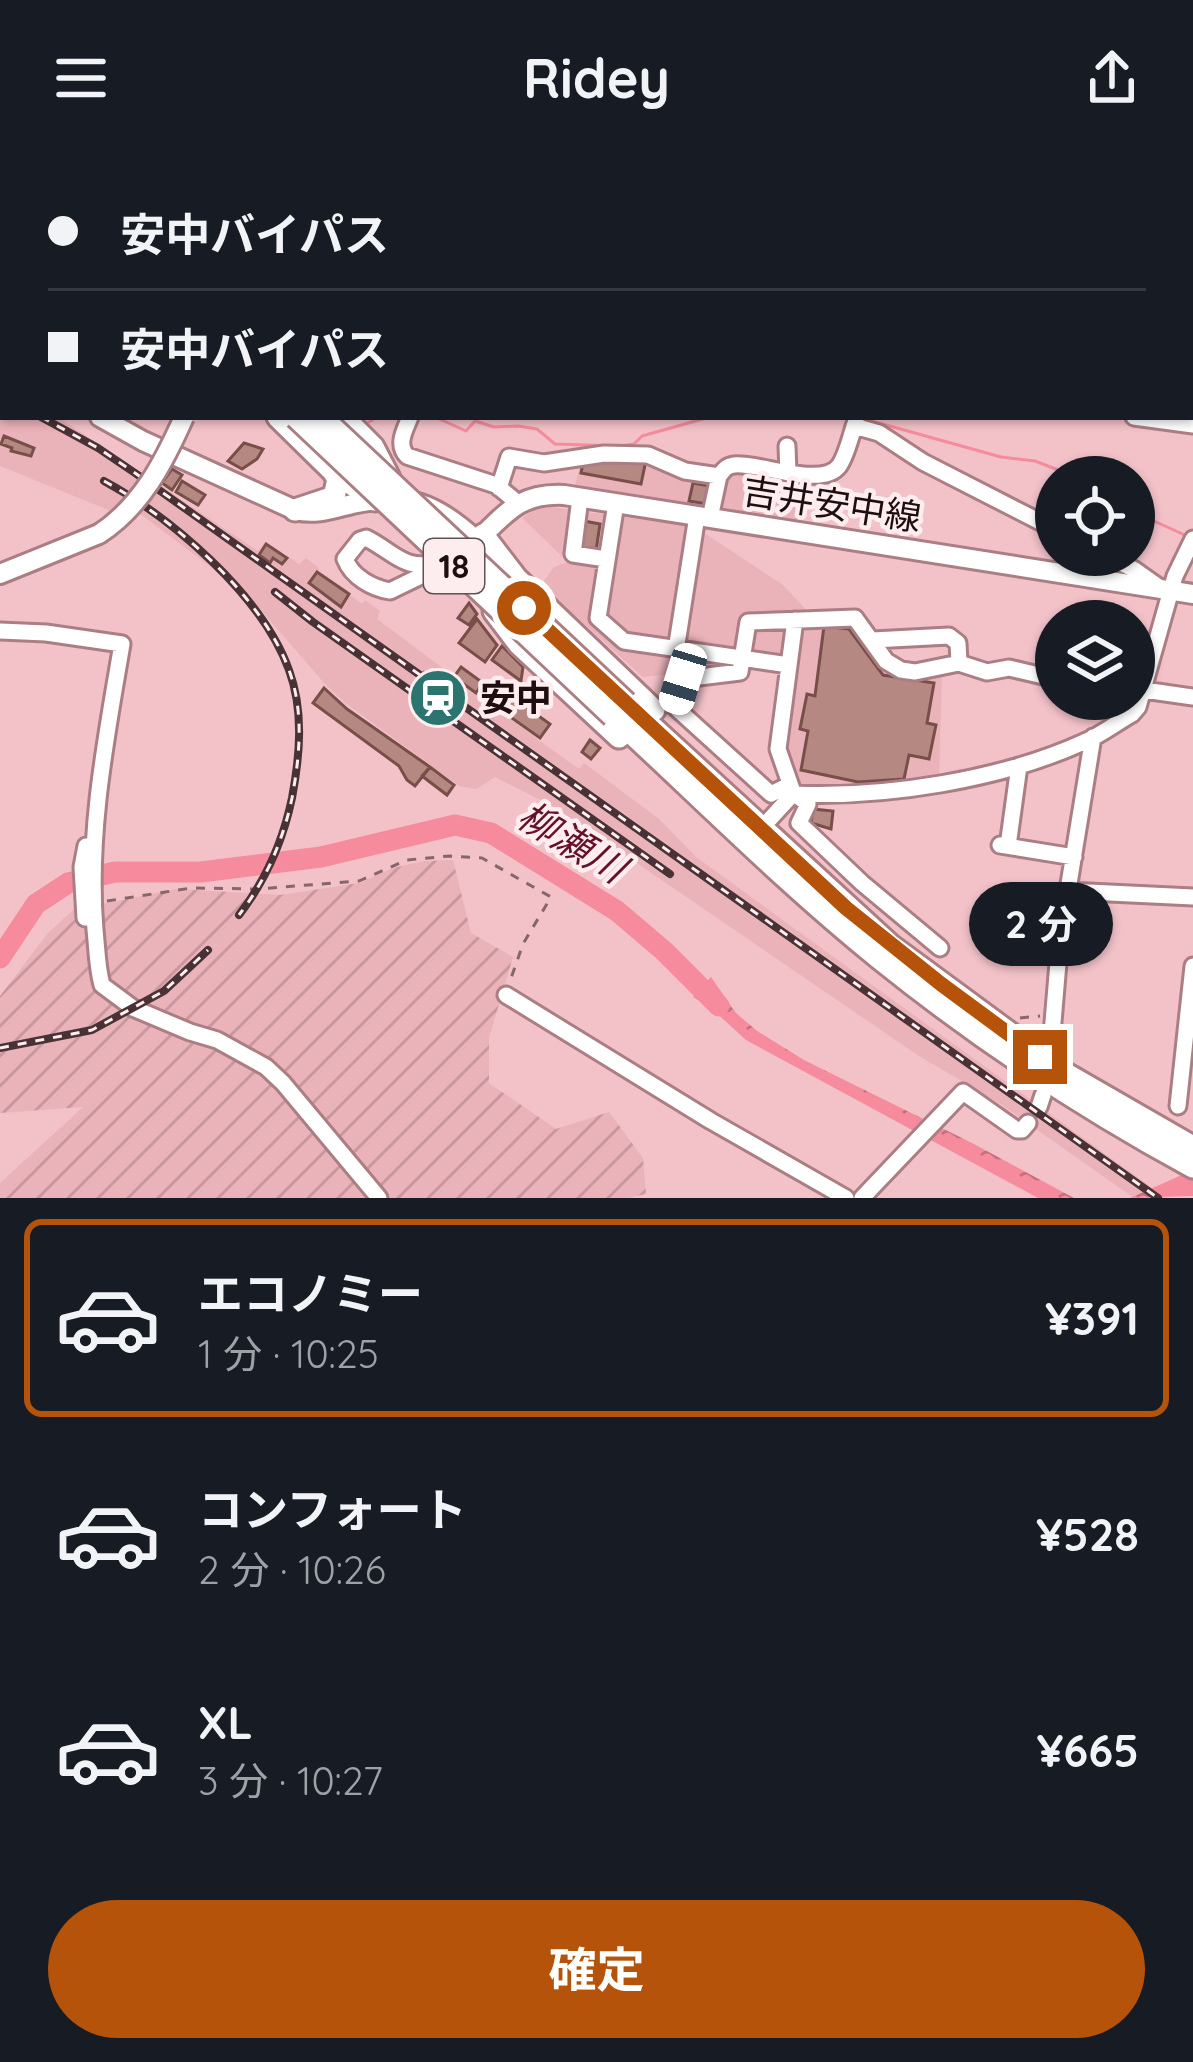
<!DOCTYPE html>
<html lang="ja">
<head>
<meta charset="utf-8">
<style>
  :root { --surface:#171b24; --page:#20242c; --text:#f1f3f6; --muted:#9ea1a6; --line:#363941; --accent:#b45309 }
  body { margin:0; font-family:Quicksand,"Noto Sans JP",sans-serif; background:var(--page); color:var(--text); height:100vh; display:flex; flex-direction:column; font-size:45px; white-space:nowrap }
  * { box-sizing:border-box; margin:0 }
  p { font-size:39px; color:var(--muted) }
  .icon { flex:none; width:66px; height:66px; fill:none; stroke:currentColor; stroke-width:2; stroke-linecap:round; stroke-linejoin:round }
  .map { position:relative; height:1042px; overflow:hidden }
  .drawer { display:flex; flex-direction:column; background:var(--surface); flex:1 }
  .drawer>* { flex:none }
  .banner { position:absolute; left:0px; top:0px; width:1194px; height:264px; box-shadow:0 3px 9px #0004; display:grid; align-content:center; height:264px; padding:0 48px; background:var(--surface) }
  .fabs { position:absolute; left:1035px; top:300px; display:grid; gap:24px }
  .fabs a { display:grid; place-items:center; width:120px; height:120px; border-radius:50%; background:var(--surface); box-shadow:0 3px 9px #0004; font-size:60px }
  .end { position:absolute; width:54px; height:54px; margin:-27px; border:15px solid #b45309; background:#fff; box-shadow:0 0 0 6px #fff }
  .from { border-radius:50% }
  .bubble { position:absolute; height:84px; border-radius:42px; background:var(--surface); box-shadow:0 3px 9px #0004; font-size:39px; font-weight:700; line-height:84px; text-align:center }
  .car { position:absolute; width:36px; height:72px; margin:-36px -18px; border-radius:15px; box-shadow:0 0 9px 3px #0007; background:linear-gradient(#fff 24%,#345 0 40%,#fff 0 76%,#345 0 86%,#fff 0) }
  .banner b { display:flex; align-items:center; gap:42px; height:114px; font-size:45px }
  .banner b+b { border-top:3px solid var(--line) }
  .banner i { width:30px; height:30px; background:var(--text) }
  ul { padding:21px 0 0; list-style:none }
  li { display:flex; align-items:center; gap:36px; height:198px; margin:0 24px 18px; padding:0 24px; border:6px solid transparent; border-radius:18px }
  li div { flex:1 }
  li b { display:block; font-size:45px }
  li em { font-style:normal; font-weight:700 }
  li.on { border-color:var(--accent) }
  li>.icon { width:108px; height:108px; stroke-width:1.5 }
  .button { display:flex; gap:24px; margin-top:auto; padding:24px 48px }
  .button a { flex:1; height:138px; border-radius:72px; background:var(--accent); color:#fff; font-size:48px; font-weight:700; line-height:138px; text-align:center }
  header { display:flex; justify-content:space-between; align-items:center; height:156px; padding:0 48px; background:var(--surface); font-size:54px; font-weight:700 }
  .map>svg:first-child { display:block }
</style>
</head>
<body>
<header><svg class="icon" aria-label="menu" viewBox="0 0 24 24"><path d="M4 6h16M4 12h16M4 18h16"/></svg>Ridey<svg class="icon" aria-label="share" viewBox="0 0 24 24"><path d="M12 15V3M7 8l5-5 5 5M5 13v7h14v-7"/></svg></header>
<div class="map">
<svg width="1193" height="1042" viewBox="0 0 1193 1042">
  <defs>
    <pattern id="industrial-furrows" width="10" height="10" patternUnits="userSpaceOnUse" patternTransform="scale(3)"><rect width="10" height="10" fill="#eab2b9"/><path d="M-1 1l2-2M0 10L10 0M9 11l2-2" fill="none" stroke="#c8989e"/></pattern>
    <pattern id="park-tufts" width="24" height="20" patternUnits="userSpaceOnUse" patternTransform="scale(3)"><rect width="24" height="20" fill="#eba347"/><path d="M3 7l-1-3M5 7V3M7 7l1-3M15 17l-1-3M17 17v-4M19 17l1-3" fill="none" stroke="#c98b3d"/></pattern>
    <pattern id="water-ripples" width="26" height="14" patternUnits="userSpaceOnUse" patternTransform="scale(3)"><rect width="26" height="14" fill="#f58b9d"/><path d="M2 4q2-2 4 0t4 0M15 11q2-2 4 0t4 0" fill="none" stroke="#c6707f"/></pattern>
  </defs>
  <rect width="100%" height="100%" fill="#f3c2c9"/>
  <path fill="#eab2b9" d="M0,233L3,234V261H58L258,395L266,386L299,408L306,402L319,412L318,416L362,448L365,444L380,455L377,463L540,585L579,613L584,607L659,663L696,701L1166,1042H1134L999,947L919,900L556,652L495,621L476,633L459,630L344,546L325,528L248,439L143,360L120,345L111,355L0,310Z
    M649,303L714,324L710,352L575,330L581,304Z
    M734,312L806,324L795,367L719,352L728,316Z
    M551,351L695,371L783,429L810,458L852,467L882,508L942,515L939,622L813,635L797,632L784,593L794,518L741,510L643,521L541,429L554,411L568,406L522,362L537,352Z"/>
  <path fill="url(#industrial-furrows)" d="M453,704L471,777L513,801L489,882V927L556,973L609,956L643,1002L646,1038L628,1042H0V1027L83,951L0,957V840L48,777L73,754L176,733L280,739L359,727L393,712L424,705Z"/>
  <path fill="url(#park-tufts)" d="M0,0H317L308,3H3V24L0,23Z"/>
  <path fill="url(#water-ripples)" d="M359,0H588L579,3H349Z
    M711,821L736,857L757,875L804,904L972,987L1074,1042H1038L746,884L711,852L693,841Z
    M1193,1014V1040L1130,1042Z"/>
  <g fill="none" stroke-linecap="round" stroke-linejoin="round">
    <path stroke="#f58b9d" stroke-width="3" d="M435,261L466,275L475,265L494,271L518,270L537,273L555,288L620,290L634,288L642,280L710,261
      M861,262L1001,301L1035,305L1076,321
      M369,266L378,261
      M1134,356L1187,380"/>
    <path stroke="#f58b9d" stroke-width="21" d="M0,802L36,748L68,727L115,716H201L321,701L455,669L491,677L617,755L664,795L719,850"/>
  </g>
  <path fill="#b58881" stroke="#774f48" stroke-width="3" d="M4,280L34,292L31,300L11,295L12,292L1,288Z
    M244,287L263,293L257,303L242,313L228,305Z
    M608,302L609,306L646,304L641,328L581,317L583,307Z
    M172,313L182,319L172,334L162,327Z
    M182,325L205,339L198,349L176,336Z
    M770,325L800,329L798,346L768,342Z
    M693,327L710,330L707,348L689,345Z
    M584,365L600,368L596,395L580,393Z
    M266,388L287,402L282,408L273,402L270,407L259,399Z
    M317,416L349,438L341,451L309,427Z
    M469,447L477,458L469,469L458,462Z
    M477,463L497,489L485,506L459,487Z
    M824,470L849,473L883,519L934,527L927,567L936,569L929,603L909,599L904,623L858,626L801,614L808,575L800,573L807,538L815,540Z
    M502,490L523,511L521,525L492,504Z
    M461,511L483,527L476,537L454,521Z
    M324,532L347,553L430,611L415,630L407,624L399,610L313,547Z
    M512,541L550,568L540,582L502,555Z
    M590,584L600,592L591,603L582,596Z
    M430,611L454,629L447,639L422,620Z
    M813,653L833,655L831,673L811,667Z"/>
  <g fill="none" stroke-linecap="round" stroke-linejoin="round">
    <g stroke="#ab7e84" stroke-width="21">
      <path id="minor" d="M138,0L140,3
        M261,3L271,0
        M410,261C405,274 396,288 407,300L496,329L518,347
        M1134,261L1193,269
        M854,270L879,277L923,306L1056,374
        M787,290L788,317
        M499,332L509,301L544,307L604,298L648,299L685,315L719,320
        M580,342L573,398L606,403
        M616,347L598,462L624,485L789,509
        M710,362L719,320C724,314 726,310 734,309C758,306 822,333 839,310C847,299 851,278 856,265
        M1105,399L1135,414L1159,431
        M441,406C403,416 396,397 366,382L360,384L345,403C352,421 372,432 390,435L427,417L453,398
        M0,475L46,477L122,488C106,582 87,678 95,774C97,792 97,811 102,829L133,852L190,876L217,884L266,911L283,927L379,1042
        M873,484L949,480L958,487L959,507
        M676,494L697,360
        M1137,533L1193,541
        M793,636L778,593L795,464
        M770,663L793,638C886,642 1000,624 1084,586C1101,579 1116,567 1132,558L1138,551L1175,420L1193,383
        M1000,689L1074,701
        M1008,690L1019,610
        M1068,735L1193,741
        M85,762L82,711L86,690
        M940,792L862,727L799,667L808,648L785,631L771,638L675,551L683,523L740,516L748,466L855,462L886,505L901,514L915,516L959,507L987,516L1009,512L1056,523
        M506,839L711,965L846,1042
        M1051,890L1060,783L1093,581
        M1178,950L1193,810
        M1039,951L1043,939
        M862,1042L963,936L1017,974H1022L1028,967"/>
    </g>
    <g stroke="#ab7e84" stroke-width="24">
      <path id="major" d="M0,198L3,191
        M0,212L3,213
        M100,261L143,285L295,354C316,359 332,353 352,348C408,336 436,347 477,385C507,356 520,337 564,339L1193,438
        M0,418L99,378"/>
    </g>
    <g stroke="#ab7e84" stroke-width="27">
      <path id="highway" d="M76,0L78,3
        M102,0L105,3
        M278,261L333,315L375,344
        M343,261L373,291L389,322
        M295,354L334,341L338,323L333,315
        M483,379L516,422L654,554
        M494,455L519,488L619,581
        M626,547L890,789L1061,915L1193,991
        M613,560C701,641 786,727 879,802C977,881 1082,951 1193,1011"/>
    </g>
    <path stroke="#86666a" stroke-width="3" stroke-dasharray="9 9" stroke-linecap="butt" d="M722,0L723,3
      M870,0L872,3
      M964,0L980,3
      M646,3L654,0
      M1191,55H1193
      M797,363L807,332
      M430,544L439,550
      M107,745L191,732L258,733L359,725L407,704L449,700L482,702L551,741L523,788L510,825
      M1020,862L1040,860"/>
    <use href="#minor" stroke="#fff" stroke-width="15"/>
    <use href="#major" stroke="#fff" stroke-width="18"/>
    <use href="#highway" stroke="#fff" stroke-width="21"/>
    <g stroke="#493235" stroke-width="8">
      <path id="rail" d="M0,250L3,251
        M41,261L98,292L135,317L1158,1042
        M104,325C172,362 262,439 289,514C304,555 300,599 292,642C283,685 266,724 239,759
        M275,436L313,466L670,718
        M0,892L92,874L164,835L208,794"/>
    </g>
    <use href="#rail" stroke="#fdedef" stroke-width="3" stroke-dasharray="9" stroke-linecap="butt"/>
    <g stroke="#ab7e84" stroke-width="21" stroke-linecap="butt">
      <path id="minor-bridge" d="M421,537L432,520"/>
    </g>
    <g stroke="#ab7e84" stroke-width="24" stroke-linecap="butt">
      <path id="major-bridge" d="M99,378C141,351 164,306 184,261"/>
    </g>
    <g stroke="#ab7e84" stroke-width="27" stroke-linecap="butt">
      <path id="highway-bridge" d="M296,261L613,560
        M321,261L626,547"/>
    </g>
    <use href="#minor-bridge" stroke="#fff" stroke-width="15"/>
    <use href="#major-bridge" stroke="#fff" stroke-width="18"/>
    <use href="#highway-bridge" stroke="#fff" stroke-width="21"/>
  </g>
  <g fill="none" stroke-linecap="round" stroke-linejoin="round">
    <path stroke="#b45309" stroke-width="15" d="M524,452L846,752L941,828L1040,901"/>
  </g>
  <defs>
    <g id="station-disc" transform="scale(3)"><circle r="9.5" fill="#2b7470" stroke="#fdedef"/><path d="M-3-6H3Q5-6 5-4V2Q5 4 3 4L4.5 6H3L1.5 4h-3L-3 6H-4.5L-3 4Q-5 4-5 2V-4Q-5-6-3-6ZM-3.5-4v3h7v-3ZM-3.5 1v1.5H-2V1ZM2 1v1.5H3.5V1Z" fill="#fff"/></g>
  </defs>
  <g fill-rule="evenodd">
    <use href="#station-disc" x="438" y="542"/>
  </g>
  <g text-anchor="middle" stroke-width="9" stroke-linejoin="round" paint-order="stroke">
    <rect fill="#fdedef" stroke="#615153" stroke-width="3" x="424" y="383" width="60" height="54" rx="9"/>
    <g font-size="33" font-weight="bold" fill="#1e0e10">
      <text x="454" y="422">18</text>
    </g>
    <g font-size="36" fill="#1e0e10" stroke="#fdedef">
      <text transform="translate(832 348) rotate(9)" y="13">吉井安中線</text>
    </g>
    <g font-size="36" font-weight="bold" fill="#1e0e10" stroke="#fdedef" text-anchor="start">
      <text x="480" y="555">安中</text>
    </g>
    <g font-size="39" font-style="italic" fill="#641129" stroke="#fdedef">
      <text transform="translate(572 686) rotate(31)" y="14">柳瀬川</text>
    </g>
  </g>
</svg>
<div class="fabs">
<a><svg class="icon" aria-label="locate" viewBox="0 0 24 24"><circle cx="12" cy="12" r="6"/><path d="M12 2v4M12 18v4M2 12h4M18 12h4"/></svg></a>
<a><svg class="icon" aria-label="layers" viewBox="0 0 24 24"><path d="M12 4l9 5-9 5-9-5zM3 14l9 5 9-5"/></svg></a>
</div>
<i class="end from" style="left:524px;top:452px"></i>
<i class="end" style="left:1040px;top:901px"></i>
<div class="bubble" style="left:969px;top:726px;width:144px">2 分</div>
<i class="car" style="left:683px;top:523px;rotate:197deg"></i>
<div class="banner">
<b><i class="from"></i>安中バイパス</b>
<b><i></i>安中バイパス</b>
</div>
</div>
<section class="drawer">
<ul>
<li class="on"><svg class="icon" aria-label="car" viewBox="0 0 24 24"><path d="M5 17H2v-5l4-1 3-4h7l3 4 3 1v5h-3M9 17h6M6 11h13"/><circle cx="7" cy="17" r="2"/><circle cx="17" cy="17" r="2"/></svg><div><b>エコノミー</b><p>1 分 · 10:25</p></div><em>¥391</em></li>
<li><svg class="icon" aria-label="car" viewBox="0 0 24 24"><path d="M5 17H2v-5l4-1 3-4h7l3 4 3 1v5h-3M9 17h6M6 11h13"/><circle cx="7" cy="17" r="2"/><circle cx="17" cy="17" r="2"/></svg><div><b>コンフォート</b><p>2 分 · 10:26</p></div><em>¥528</em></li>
<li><svg class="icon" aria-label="car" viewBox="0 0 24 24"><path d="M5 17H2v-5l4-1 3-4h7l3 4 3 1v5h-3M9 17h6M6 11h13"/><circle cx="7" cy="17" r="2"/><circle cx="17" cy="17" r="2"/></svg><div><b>XL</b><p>3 分 · 10:27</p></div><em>¥665</em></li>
</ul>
<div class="button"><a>確定</a></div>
</section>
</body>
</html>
